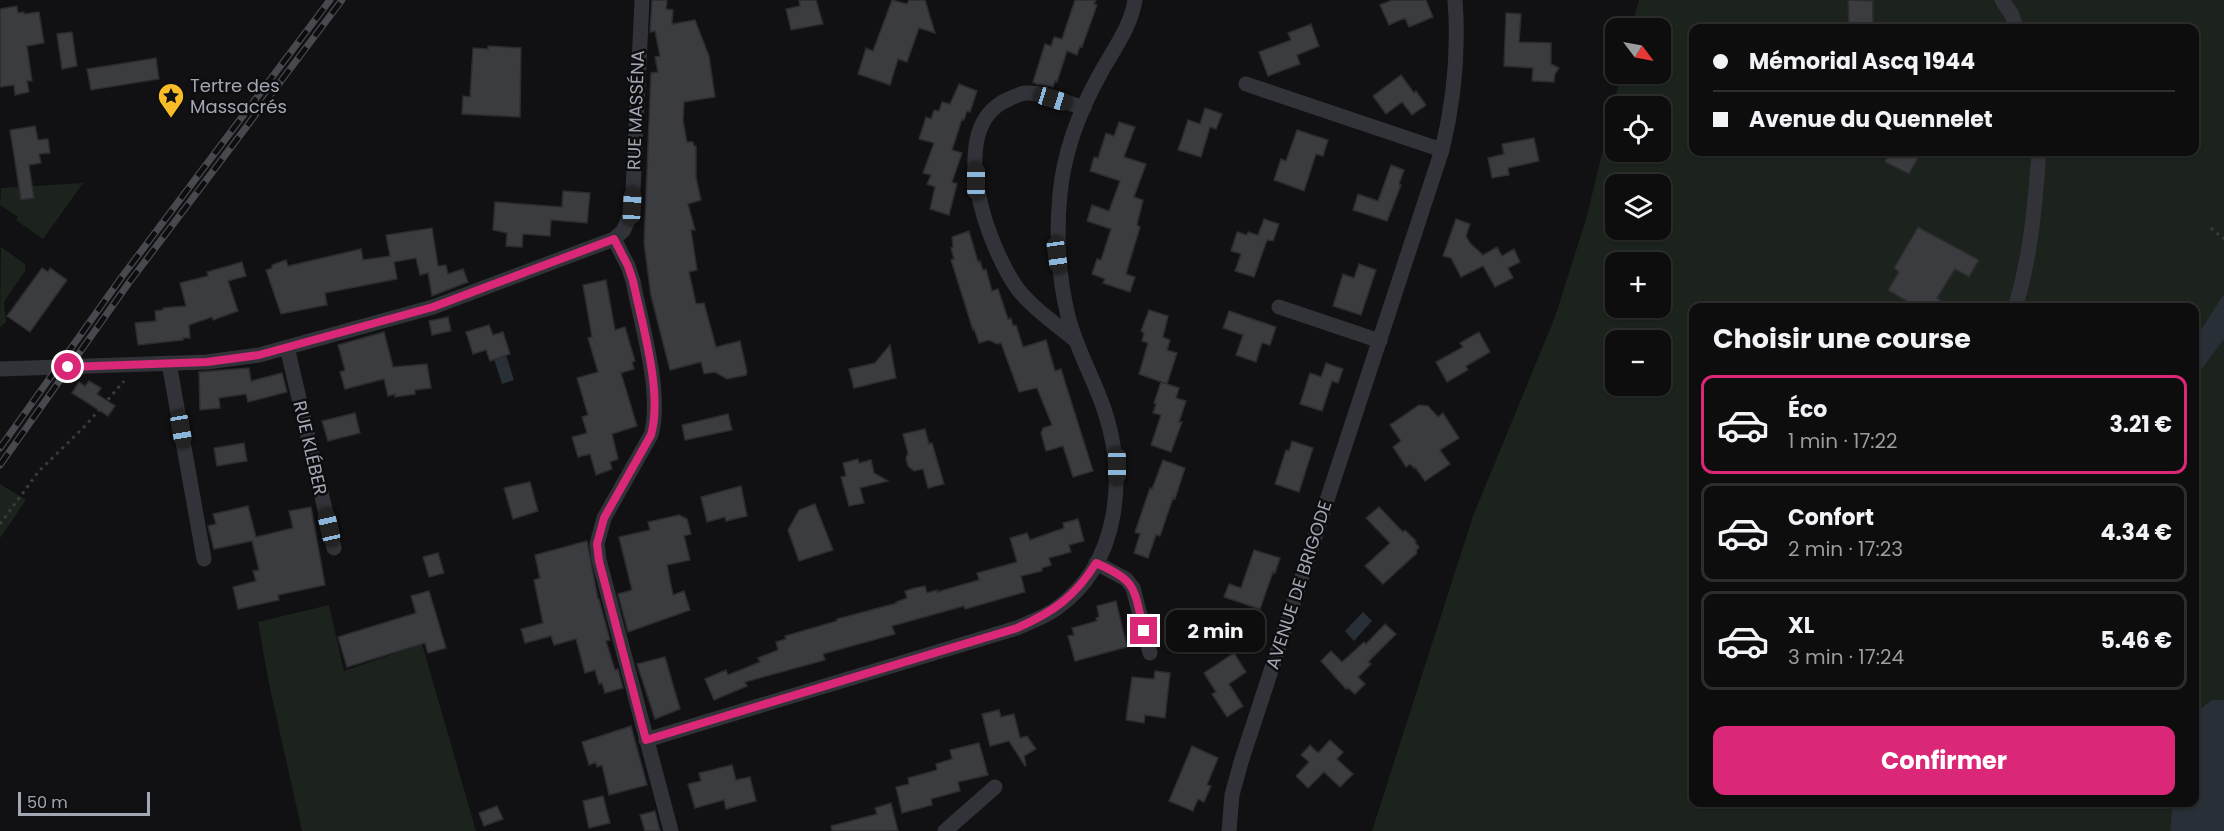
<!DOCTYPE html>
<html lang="fr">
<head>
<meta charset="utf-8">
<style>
  :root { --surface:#0d0d0e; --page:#1b1b1c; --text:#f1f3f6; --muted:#9a9c9e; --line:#2d2d2e; --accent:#db2777 }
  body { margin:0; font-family:Poppins,sans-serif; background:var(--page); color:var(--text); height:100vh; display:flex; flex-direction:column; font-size:22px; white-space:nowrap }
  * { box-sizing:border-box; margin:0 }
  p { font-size:20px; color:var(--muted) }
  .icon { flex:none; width:33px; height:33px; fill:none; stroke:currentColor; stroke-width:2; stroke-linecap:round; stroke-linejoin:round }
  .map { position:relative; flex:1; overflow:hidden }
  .side { position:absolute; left:1689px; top:303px; width:510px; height:504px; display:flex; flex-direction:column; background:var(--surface); border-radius:12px; box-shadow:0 2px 4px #0004,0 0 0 2px var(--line) }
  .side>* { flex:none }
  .top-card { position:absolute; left:1689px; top:24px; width:510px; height:132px; border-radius:12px; box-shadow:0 2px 4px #0004,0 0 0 2px var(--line); display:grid; align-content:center; height:132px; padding:0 24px; background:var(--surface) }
  .needle { width:39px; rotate:122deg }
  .tools { position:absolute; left:1605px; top:18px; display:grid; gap:12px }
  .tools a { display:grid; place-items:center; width:66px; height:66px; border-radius:12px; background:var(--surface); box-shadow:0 2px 4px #0004,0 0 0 2px var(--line); font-size:30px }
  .scale { position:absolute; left:18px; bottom:15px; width:132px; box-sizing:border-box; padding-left:6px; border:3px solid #a2a7b4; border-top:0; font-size:16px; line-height:21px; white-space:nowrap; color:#a2a7b4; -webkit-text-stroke:4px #0d0c0e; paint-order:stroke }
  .end { position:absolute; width:27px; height:27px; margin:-14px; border:8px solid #db2777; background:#fff; box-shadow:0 0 0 3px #fff }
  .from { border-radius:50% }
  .bubble { position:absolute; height:42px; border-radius:12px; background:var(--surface); box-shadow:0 2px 4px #0004,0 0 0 2px var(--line); font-size:20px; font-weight:700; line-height:42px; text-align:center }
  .car { position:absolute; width:18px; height:36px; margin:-18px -9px; border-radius:8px; box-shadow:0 0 4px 2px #0007; background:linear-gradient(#222 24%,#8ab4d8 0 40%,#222 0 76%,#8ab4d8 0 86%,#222 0) }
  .top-card b { display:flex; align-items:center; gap:21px; height:57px; font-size:22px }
  .top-card b+b { border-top:2px solid var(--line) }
  .top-card i { width:15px; height:15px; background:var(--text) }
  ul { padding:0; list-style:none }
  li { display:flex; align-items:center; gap:18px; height:99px; margin:0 12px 9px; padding:0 12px; border:3px solid var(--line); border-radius:12px }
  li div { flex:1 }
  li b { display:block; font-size:22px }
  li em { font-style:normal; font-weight:700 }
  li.on { border-color:var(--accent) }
  li>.icon { width:54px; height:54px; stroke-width:1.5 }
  h2 { padding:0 24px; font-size:27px; line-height:72px }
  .action { display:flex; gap:12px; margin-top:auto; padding:12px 24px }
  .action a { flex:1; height:69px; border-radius:12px; background:var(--accent); color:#fff; font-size:24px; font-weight:700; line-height:69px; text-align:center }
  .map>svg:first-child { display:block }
</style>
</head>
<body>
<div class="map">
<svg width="2224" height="831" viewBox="0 0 2224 831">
  <rect width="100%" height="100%" fill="#111113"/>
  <path fill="#1c231d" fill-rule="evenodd" d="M1639,0H2224V831H1372L1473,516L1555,317L1587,216L1621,74H1660V28H1631ZM1694,28H2194V152H1694ZM1616,106H1660V152H1616ZM1616,184H1660V230H1616ZM1616,262H1660V308H1616ZM1694,308H2194V802H1694ZM1616,340H1660V386H1616Z
    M83,183L43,239L16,220L18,217L0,205L1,188Z
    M1,247L25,264V271L4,302L6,322L0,327Z
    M0,484L26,500L0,538Z
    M329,605L344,671L422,644L476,831H302L269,684L258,622Z"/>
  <path fill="#282f37" d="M2224,294V339L2195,378V339Z
    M506,355L514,380L502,384L494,359Z
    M1363,612L1372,621L1354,641L1345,631Z
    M1219,624L1244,631L1242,641L1217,635Z
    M2212,700H2224V831H2170L2173,803L2194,802L2195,722L2199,710Z"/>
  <path fill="#3b3c40" stroke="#2c2b2f" stroke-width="1.5" d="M652,0H667L666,9L673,10L672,24L695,20L709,56L715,97L684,102L683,121L687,142H693L694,146H696V178L701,200L688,204L695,230H691L697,270L689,272L696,304L704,303L716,347L740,341L747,372L746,375L727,379L715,372L704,374L701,362L670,370L651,296L644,243L651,73L658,72L655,57L660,56L655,31L650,32Z
    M799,0H816L823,24L791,30L786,9L800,6Z
    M892,0L907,4L909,0H925L935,33L919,28L907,62L898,59L890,85L858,74L866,48L873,51Z
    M1075,0H1096L1094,4L1097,5L1082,47L1080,46L1077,55L1067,51L1057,82L1055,81L1053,87L1037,84L1033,82L1045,44L1051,46L1054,37L1062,39Z
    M1392,0H1426L1433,17L1409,27L1405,18L1389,25L1380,5Z
    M1848,0L1873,1V28H1849Z
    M17,6L18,13L24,12V14L39,12L44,43L27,46L32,81H27L29,92L15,95L14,85L0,87V9Z
    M1506,13L1521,14L1519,42L1551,43V64L1559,68L1555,74L1554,82L1532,81L1533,68L1504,66Z
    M1311,24L1319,46L1297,55L1300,64L1268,76L1259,52L1291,40L1288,33Z
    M72,32L77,66L62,69L57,34Z
    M488,46L521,48L520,117L462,114L463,96L470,97L473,48L488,49Z
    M156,58L159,79L91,90L87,69Z
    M1401,75L1414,93L1416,91L1426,105L1412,115L1402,102L1386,114L1373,96Z
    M959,84L977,91L970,112L967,111L964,120L962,119L952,150L962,153L952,182L957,184L949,215L930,209L935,187L927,184L931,175L923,173L934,143L919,139L926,117L931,119L934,110L939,111L942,102L950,104Z
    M1205,108L1222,114L1216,129L1210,127L1201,157L1178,150L1188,120L1200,124Z
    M1119,122L1135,127L1124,157L1146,164L1134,197L1143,200L1137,225L1140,227L1126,274L1135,277L1130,292L1103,283L1105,279L1092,274L1097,259L1101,260L1111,229L1087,221L1092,205L1109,211L1120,181L1090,171L1094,157L1098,158L1106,133L1114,136Z
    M35,126L38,140L48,139L50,153L39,154L41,163L29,165L34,198L21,200L10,130Z
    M1297,130L1328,140L1323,156L1316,154L1304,191L1274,180L1281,159L1286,161Z
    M1534,138L1539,161L1508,168L1509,175L1492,178L1488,158L1504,154L1502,144Z
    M1890,152H1921L1909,174L1885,162Z
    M1391,165L1404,170L1399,184L1401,185L1387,221L1353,210L1358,194L1378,201Z
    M563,191L590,193L587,223L551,220L550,236L523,234L522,247L506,246L507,233L493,230L495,202L562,207Z
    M1264,219L1279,224L1273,241L1267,240L1254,277L1235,271L1241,254L1231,251L1237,232L1247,235L1248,232L1258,235Z
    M1456,219L1470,224L1466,236L1470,243L1483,255L1497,247L1502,256L1514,249L1520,262L1508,268L1513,278L1495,287L1483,266L1461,277L1451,258L1443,256Z
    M1918,227L1979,260L1969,277L1955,269L1937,298L1953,308H1918L1888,290L1899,272L1894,268Z
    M432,228L438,266L446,265L448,274L463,269L468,282L432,296L428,273L420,275L416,258L394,262L397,279L325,293L327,305L281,314L266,270L272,268V265L286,260L288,266L361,249L363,260L390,256L386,235Z
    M969,231L978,262L980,261L983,270L986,269L992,291L998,289L1008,319L1011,318L1013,326L1016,325L1023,347L1046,340L1055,371L1061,369L1093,471L1073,477L1063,446L1046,451L1041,433L1043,428L1052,425L1037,388L1019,392L1001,343L997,344L989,340L979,343L974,329L973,330L951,260L954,259L951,248L953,247L952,237Z
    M242,262L246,276L228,281L238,311L213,320L212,317L189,325L190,338H183V340L138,345L135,323L156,321L155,311L163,310V308L186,306L180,283L208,276L207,272Z
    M1359,264L1376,270L1361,315L1333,306L1343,274L1354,278Z
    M42,268L48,272L50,268L67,280L30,332L7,316Z
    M606,280L615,330L625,327L635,361L632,362L634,369L621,373L637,426L612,434L618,459L610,462L612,469L596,475L590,454L578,457L572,437L587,433L582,417L588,415L577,378L598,372L588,338L592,337L583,285Z
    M1149,310L1168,316L1163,337L1170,340L1167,350L1177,353L1167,384L1139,374L1148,343L1142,341L1144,333L1141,331Z
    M1229,311L1276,327L1270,345L1262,343L1256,362L1236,355L1243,335L1223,328Z
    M448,317L451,331L432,335L429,321Z
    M489,325L493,335L503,332L510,354L490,361L486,350L473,354L466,332Z
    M384,332L393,367L427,364L431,388L415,390V394L395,397V394L388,396L384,379L345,389L340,372L345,370L338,345Z
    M1479,332L1490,352L1466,366L1468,370L1447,382L1436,362L1463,347L1460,343Z
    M890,345L896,378L854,388L849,369L875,363Z
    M1326,363L1343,369L1338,383L1332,381L1322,411L1300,404L1310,373L1321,377Z
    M249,368L251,381L282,373L287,392L248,402L246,394L219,398L220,408L200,410L199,372Z
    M89,381L101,388L97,394L115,406L108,416L72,393L79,382L85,386Z
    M1161,382L1179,388L1176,398L1186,401L1179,422H1182L1171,452L1151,445L1161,415L1153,413L1156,404L1154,403Z
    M1419,405L1428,406L1438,417L1443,413L1459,438L1440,450L1450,464L1425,481L1415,467L1414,468L1410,464L1406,467L1393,447L1401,441L1390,425Z
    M355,413L360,433L328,441L322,421Z
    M728,414L732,430L685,440L682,425Z
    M925,429L929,444L932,443L944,484L928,488L923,469L914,471L908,466L906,458L908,453L903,434Z
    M1292,441L1313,448L1299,492L1275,484L1286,450L1289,451Z
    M244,443L247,461L217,466L214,448Z
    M858,459L859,463L871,460L874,473L888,481L860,488L864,503L849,506L841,477L846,476L843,463Z
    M1163,460L1185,468L1175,499L1173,498L1160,536L1156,535L1148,558L1134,553L1140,534L1135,532L1150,488L1152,489Z
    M530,482L538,511L513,519L504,488Z
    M741,486L747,516L726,521L725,517L707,522L701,497Z
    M815,504L833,550L799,561L788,530L799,510Z
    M248,506L256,537L293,528L289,511L311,507L325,585L278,595L279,600L238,609L233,587L256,581L253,571L259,570L252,541L214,549L208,526L216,524L213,514Z
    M1379,507L1403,532L1405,530L1416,541L1415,542L1419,547L1416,551L1417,553L1383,584L1365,566L1390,543L1366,518Z
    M679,515L687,519L691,534L684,536L690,560L667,565L673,595L684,591L690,610L628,632L618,594L632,590L619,537L650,530L648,522Z
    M1078,519L1084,541L1069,545L1071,552L1049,558L1051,565L1042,568V571L1021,576L1025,592L965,609L964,606L892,626L895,634L823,654L825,660L745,682L747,686L714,700L705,679L726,670L728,675L760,662L758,658L778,650L776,642L786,639L785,636L837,621V619L897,603L896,602L907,598L905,591L915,588L925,586L927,593L937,590V592L979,580L977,573L1017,562L1010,538L1027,533L1030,540L1064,528L1063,523Z
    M587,541L598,599H599L610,640L606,641L615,670L618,669L623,688L605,693L602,683L599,684L595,670L585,673L576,639L554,645L551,636L525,643L521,629L543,623L534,580L540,578L535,555Z
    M1254,550L1280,558L1275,573L1273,572L1260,609L1224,597L1229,584L1241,588Z
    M438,553L444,573L429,577L423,557Z
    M429,591L446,648L428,653L425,643L347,667L338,637L416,613L411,596Z
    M1116,601L1127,647L1075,661L1068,636L1074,635L1072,628L1097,621L1096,618L1099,617L1097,606Z
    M1385,624L1396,634L1368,662L1371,664L1358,677L1365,684L1355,694L1348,688L1346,689L1321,661L1331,651L1342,662L1364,642L1366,644Z
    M1234,653L1246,672L1229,684L1243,706L1227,717L1212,694L1216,692L1204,673Z
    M665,657L680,709L655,719L637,664Z
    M1155,671L1170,673L1165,718L1145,715L1144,723L1126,720L1132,677L1154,679Z
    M999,710L1001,717L1014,714L1020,738L1027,736L1036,749L1024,756L1026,765L1025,766L1009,741L990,746L982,714Z
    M631,726L647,785L609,795L602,765L597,767L596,762L589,765L582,742Z
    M1330,740L1343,752L1337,759L1353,774L1340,787L1324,772L1308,788L1296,776L1309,762L1301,755L1310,745L1318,753Z
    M979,743L988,775L958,782L960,791L931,799L932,805L902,813L896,787L909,784L908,778L937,770L936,764L952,759L950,750Z
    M1192,746L1218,758L1207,785L1211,786L1204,802L1198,799L1193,811L1169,801Z
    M732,765L736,780L750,777L756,801L726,809L724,800L695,808L688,784L701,781L699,773Z
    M603,796L610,823L589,828L583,801Z
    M891,803L898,831H832L831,826L877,814L875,808Z
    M497,806L503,819L484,826L479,813Z
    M655,811L660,831H645L640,815Z"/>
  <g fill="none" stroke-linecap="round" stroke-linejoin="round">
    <path stroke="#383a3f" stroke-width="3" stroke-dasharray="3 4.5" stroke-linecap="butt" d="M2211,228L2224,239
      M0,524L39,471L86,425L124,381"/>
    <path stroke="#323338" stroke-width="15" d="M2002,0L2012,15L2016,28
      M1246,84L1442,150
      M614,239L628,266L633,281C641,324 663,393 651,435L604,518L597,544L599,560L671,831
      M1279,307L1380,341
      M2015,308C2031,256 2035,205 2039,152
      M1075,340C1056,324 1032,308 1017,288C989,248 947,137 1001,103C1009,99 1017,94 1026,93C1044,92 1067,103 1084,108
      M287,347L334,548
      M169,363L204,559
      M0,369L207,362L259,355L433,307L614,239L623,231L632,212L642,0
      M1096,563L1126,579L1133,588L1150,653
      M646,740L1017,628C1030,622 1045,617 1057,608C1120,563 1127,476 1104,409C1093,377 1076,348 1068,316C1058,275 1056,235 1060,194C1064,152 1080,110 1100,74C1113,50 1131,27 1135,0
      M945,831L995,787
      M1229,831L1232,795L1241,762L1442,150C1454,101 1459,51 1455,0"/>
    <g stroke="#47494f" stroke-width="7">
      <path id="rail" d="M0,448L121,278L330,0
        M0,465L128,284L342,0"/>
    </g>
    <use href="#rail" stroke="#0d0c0e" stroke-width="4.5" stroke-dasharray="14" stroke-linecap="butt"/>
  </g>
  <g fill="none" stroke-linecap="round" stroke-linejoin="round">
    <path stroke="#db2777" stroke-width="8" d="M68,367L207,362L259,355L433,307L614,239L628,266L633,281C642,324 663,393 651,435L604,518L597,544L599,561L646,740L1017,628C1053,612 1075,597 1096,563C1139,582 1133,588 1144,631"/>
  </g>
  <defs>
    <g id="sight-pin" transform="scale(1.35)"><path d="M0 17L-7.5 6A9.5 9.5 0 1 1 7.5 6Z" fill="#f7bc26" stroke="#0d0c0e"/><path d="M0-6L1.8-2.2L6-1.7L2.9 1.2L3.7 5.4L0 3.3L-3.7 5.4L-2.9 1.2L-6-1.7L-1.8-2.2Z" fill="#111"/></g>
  </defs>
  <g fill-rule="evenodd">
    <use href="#sight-pin" x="171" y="96"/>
  </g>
  <g text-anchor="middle" stroke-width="5" stroke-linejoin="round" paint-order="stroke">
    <g font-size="18" fill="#a2a7b4" stroke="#0d0c0e" text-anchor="start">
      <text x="190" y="92">Tertre des<tspan x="190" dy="21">Massacrés</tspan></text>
    </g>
    <g font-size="18" fill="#a2a7b4" stroke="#0d0c0e">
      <text transform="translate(636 110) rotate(-88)" y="6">RUE MASSÉNA</text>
      <text transform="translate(310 448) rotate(77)" y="6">RUE KLÉBER</text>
      <text transform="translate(1299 585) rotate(-72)" y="6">AVENUE DE BRIGODE</text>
    </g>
  </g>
</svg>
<div class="tools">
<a><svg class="needle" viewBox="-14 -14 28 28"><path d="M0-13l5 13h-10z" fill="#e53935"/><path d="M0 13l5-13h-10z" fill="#9a9c9e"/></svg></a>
<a><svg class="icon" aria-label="locate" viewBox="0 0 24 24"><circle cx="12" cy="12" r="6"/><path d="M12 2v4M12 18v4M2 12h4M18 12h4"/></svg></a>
<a><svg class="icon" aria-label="layers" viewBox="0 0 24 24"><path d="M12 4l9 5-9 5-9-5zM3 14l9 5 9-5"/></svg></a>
<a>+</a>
<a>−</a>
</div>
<div class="scale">50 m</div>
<i class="end from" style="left:68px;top:367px"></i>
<i class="end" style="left:1144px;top:631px"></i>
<div class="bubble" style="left:1166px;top:610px;width:99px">2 min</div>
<i class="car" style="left:1053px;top:99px;rotate:107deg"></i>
<i class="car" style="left:976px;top:181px;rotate:0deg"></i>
<i class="car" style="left:632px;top:206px;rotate:3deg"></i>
<i class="car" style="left:1057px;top:255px;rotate:172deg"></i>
<i class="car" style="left:181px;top:429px;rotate:170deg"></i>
<i class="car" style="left:1117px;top:466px;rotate:180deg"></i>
<i class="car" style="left:329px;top:527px;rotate:347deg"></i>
<div class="top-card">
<b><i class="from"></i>Mémorial Ascq 1944</b>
<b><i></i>Avenue du Quennelet</b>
</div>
<section class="side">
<h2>Choisir une course</h2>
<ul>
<li class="on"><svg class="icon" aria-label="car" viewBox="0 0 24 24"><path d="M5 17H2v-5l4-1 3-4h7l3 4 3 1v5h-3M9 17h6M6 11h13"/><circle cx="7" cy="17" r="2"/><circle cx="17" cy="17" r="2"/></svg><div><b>Éco</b><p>1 min · 17:22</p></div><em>3.21 €</em></li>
<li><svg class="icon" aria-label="car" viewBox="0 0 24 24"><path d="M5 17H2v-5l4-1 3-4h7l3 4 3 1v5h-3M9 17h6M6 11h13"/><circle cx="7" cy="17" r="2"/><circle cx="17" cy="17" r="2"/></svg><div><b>Confort</b><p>2 min · 17:23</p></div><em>4.34 €</em></li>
<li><svg class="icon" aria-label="car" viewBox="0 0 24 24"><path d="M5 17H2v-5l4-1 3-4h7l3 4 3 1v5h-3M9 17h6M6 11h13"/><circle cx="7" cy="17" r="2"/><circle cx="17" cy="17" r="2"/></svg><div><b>XL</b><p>3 min · 17:24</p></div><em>5.46 €</em></li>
</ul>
<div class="action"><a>Confirmer</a></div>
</section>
</div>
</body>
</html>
